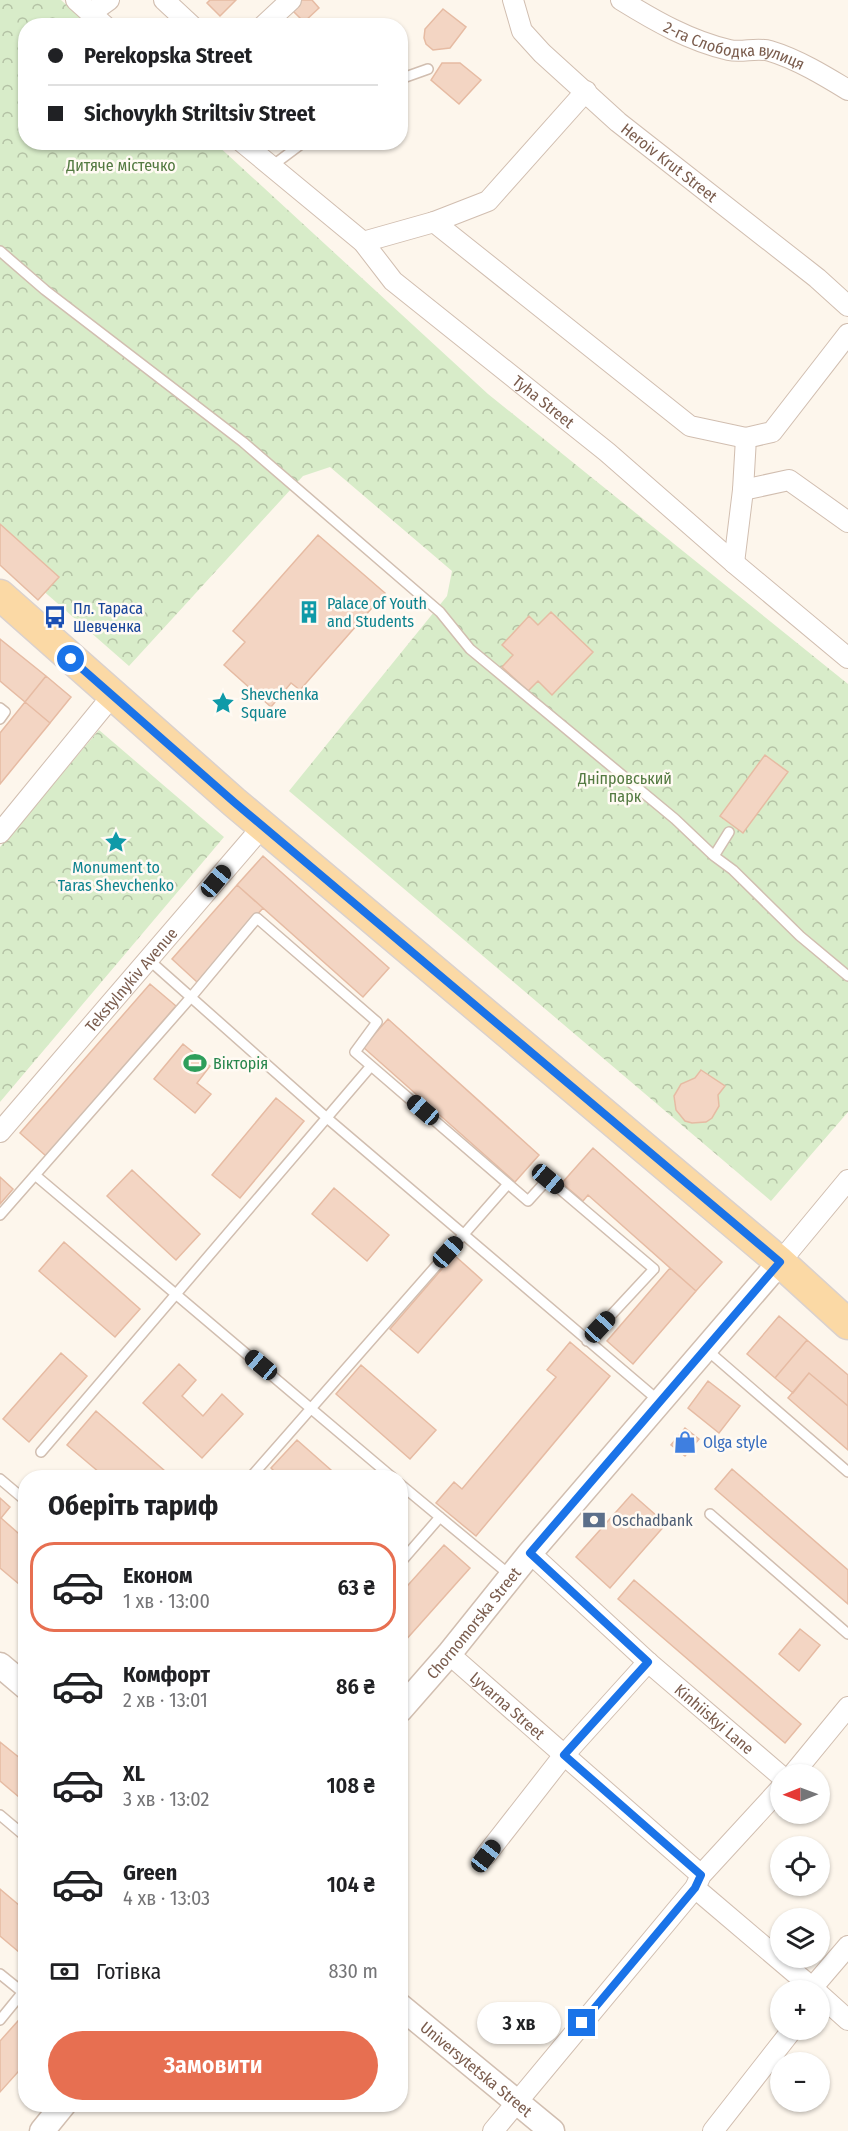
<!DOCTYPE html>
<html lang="uk">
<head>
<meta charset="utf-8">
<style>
  :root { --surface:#fff; --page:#f6f6f6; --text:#202124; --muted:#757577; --line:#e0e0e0; --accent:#e76f51 }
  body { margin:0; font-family:"Fira Sans Condensed",sans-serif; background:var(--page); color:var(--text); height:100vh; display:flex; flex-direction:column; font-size:22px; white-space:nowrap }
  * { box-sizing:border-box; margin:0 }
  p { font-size:20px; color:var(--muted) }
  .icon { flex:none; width:33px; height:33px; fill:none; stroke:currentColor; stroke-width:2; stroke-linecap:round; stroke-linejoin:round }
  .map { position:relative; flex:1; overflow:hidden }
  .drawer { position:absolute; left:18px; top:1470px; width:390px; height:642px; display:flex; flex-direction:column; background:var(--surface); border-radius:24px; box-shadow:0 2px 4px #0004 }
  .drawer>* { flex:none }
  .top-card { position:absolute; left:18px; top:18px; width:390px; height:132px; border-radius:24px; box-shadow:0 2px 4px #0004; display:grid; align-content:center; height:132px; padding:0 30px; background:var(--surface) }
  .needle { width:39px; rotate:269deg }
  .fabs { position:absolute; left:770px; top:1764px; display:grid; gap:12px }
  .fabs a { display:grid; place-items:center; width:60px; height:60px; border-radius:50%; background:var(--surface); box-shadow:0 2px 4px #0004; font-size:30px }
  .end { position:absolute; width:27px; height:27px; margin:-14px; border:8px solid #1a73e8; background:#fff; box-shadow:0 0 0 3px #fff }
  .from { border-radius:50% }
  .bubble { position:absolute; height:42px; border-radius:21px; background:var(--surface); box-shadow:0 2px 4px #0004; font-size:20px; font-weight:600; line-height:42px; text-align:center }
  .car { position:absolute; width:18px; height:36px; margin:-18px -9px; border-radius:8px; box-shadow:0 0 4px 2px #0007; background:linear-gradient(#222 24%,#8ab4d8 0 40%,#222 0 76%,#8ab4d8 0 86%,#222 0) }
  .top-card b { display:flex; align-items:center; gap:21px; height:57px; font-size:22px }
  .top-card b+b { border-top:2px solid var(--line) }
  .top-card i { width:15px; height:15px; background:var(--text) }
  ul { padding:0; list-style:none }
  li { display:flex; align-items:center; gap:18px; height:90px; margin:0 12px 9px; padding:0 18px; border:3px solid transparent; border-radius:24px }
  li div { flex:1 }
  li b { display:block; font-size:22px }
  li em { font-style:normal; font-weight:600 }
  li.active { border-color:var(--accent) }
  li>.icon { width:54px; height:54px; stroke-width:1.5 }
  h2 { padding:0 30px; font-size:27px; line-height:72px }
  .pay { display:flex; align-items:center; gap:15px; height:66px; padding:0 30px; font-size:22px }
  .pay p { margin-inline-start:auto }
  .action { display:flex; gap:12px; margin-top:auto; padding:12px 30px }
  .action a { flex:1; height:69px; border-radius:36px; background:var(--accent); color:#fff; font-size:24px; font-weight:600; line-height:69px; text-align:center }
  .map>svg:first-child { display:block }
</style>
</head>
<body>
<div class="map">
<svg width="848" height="2131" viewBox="0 0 848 2131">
  <defs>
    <pattern id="park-crowns" width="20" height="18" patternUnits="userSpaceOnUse" patternTransform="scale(1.5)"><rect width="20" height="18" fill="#d8ecc9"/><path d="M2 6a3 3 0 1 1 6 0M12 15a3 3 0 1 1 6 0" fill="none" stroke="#b4c2a5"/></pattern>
  </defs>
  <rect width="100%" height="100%" fill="#fdf6ec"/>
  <path fill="url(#park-crowns)" d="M0,0H61L88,25L26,26V142L215,143L488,394L848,684V1112L771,1201L289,791L447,596L452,571L330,467L303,476L129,666L0,553Z
    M99,730L224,837L0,1102V847Z"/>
  <path fill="#f3d5c3" stroke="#e6bba3" stroke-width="1.5" d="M210,0H236L220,16L207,3Z
    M297,0H312L319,8L304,22L289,7Z
    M443,9L466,27L450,48L433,50L426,44L424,38L425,29Z
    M442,63H460L481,80L459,104L431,80Z
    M0,524L59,577L38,600L0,565Z
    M318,535L385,593L300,690L291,683L271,707L224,665L245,642L233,631Z
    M551,612L593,652L552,695L538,681L528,691L502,667L513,655L502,645L529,616L538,625Z
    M0,639L46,676L25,702L0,681Z
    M46,676L71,697L50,723L25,702Z
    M25,702L50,723L0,784V733Z
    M765,755L788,772L743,833L720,816Z
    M263,856L389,968L363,997L237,885Z
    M237,885L263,908L197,982L172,959Z
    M150,984L176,1006L46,1156L20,1133Z
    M388,1019L539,1155L515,1182L363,1047Z
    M183,1044L210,1066L197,1083L211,1094L195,1113L154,1079Z
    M701,1070L725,1086L718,1095L719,1106L712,1118L706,1122L692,1123L685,1121L676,1110L674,1096L681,1084L695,1078Z
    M276,1098L304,1121L240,1198L212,1175Z
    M593,1148L722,1262L696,1291L588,1195L583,1201L562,1183Z
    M132,1170L200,1234L176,1260L107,1196Z
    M0,1177L13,1189L0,1204Z
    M334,1188L389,1235L367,1261L312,1214Z
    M64,1242L140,1309L115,1337L39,1271Z
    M454,1255L482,1280L418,1353L390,1329Z
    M670,1268L696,1291L633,1364L607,1341Z
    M779,1316L807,1340L775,1378L747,1354Z
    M807,1340L848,1375V1406L809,1373L793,1393L775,1378Z
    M570,1342L610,1376L476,1536L436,1503L454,1482L462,1489L556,1377L547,1370Z
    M61,1353L87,1376L29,1442L3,1419Z
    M179,1364L196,1380L182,1396L203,1416L222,1394L243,1414L202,1458L143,1403Z
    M361,1365L436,1430L410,1459L336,1394Z
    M809,1373L848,1406V1450L788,1398Z
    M708,1381L740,1406L719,1433L688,1408Z
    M96,1411L173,1478H106L67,1445Z
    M685,1428L699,1439L685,1456L671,1445Z
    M297,1440L340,1478H281L271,1468Z
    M732,1469L848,1570V1604L715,1489Z
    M632,1494L666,1524L610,1588L576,1557Z
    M0,1498L10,1507L1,1518L26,1540V1590L0,1568Z
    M444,1545L470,1568L404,1642L400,1639V1594Z
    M634,1580L801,1724L785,1743L618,1599Z
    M800,1629L820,1645L799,1671L779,1654Z
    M0,1742L26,1763V1803L0,1781Z
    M0,1889L26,1911V1958L0,1936Z
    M26,2012V2063L0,2092V2041Z"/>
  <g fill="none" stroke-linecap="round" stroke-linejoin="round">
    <g stroke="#d1beb0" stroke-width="12">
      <path id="service" d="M400,79L428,69
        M272,166L304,142
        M0,251L45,290L243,442L440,612L470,649L675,819L714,856L733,870L800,936L848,976
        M0,708L5,712L0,719
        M714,856L729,832
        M149,960L327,1118L659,1401
        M35,1175L393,1478
        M0,1215L192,996L257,918L377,1022L355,1052L528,1201L548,1179L654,1269L587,1341
        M707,1350L848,1472
        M41,1452L371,1066
        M250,1478L508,1184
        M0,1479L26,1501
        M400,1484L511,1576
        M710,1514L848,1634
        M400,1563L440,1517
        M0,1815L26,1837
        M0,1974L26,1995
        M0,2020L22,1993"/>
    </g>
    <g stroke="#d1beb0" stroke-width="22">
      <g id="minor">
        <path d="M76,0L105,26"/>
        <path d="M164,0L192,26"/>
        <path id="s1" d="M513,0L522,31L542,53L618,122L817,278L848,306"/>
        <path id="s2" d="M621,0C655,21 690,41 729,50C742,53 757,47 770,51C797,59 825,76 848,90"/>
        <path d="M91,13L109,0"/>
        <path d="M263,26L291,0"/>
        <path id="s3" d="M242,142L363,242L393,281L607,452L734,563L848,658"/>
        <path d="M434,222L690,426L746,438"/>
        <path d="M363,242L434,222L488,201L586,91"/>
        <path d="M743,490L789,480L848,522"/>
        <path d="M734,563L743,490L746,438L772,432L848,334"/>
        <path d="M0,833L112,696"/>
        <path id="s4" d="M0,1132L263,826"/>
        <path d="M780,1262L848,1180"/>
        <path id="s5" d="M530,1553L648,1662L780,1775"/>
        <path id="s6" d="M449,1654L701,1875"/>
        <path d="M793,1774L848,1707"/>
        <path d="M486,1855L564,1755L648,1662"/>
        <path d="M695,1888L815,1990"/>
        <path d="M812,1988L848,1946"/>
        <path d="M819,1994L848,2020"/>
        <path d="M493,2131L695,1888L701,1875L780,1789"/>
        <path d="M713,2131L792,2030"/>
      </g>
    </g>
    <g stroke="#d1beb0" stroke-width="27">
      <g id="tertiary">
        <path d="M0,1665L26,1687"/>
        <path id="s7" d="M400,1710L449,1654L530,1553L780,1262"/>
        <path id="s8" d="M400,2006L552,2131"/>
        <path d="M42,2131L64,2104"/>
      </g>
    </g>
    <g stroke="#dad1cd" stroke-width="33">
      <path id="primary" d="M0,595L234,802L780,1262L848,1324"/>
    </g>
    <use href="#service" stroke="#fff" stroke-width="9"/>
    <use href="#minor" stroke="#fff" stroke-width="20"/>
    <use href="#tertiary" stroke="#fff" stroke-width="24"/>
    <use href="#primary" stroke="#fbd9a5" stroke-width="30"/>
  </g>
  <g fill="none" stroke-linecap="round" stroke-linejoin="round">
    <path stroke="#1a73e8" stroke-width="8" d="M71,659L234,802L780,1262L530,1553L648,1662L564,1755L701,1875L695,1888L582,2023"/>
  </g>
  <defs>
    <g id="building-bare" transform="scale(1.8)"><path d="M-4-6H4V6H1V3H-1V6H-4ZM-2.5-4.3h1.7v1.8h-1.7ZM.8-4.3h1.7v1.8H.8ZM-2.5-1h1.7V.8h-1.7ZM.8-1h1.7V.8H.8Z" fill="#0f9aa8" stroke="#fffaf3" stroke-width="2.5" paint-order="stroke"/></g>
    <g id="bus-bare" transform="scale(1.8)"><path d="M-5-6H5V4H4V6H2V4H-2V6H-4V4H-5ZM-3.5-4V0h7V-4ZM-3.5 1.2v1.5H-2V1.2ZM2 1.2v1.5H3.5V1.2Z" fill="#1a4fb4" stroke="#fffaf3" stroke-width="2.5" paint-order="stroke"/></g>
    <g id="sight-bare" transform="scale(1.8)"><path d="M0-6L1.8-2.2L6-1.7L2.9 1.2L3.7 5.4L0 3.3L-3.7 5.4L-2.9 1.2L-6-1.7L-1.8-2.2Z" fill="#0f9aa8" stroke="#fffaf3" stroke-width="2.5" paint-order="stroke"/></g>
    <g id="stadium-bare" transform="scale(1.8)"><path d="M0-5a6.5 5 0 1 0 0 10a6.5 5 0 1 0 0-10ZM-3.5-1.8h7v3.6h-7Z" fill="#2e9e5b" stroke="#fffaf3" stroke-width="2.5" paint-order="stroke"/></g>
    <g id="shop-bare" transform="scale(1.8)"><path d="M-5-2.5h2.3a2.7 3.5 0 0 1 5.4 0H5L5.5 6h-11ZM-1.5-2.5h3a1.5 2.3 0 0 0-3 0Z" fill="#3f7fe0" stroke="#fffaf3" stroke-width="2.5" paint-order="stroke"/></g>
    <g id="bank-bare" transform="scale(1.8)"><path d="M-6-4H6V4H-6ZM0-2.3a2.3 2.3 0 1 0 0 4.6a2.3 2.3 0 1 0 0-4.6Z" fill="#5c6f8a" stroke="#fffaf3" stroke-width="2.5" paint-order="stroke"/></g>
  </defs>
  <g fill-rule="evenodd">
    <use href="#building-bare" x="309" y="612"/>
    <use href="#bus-bare" x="55" y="617"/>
    <use href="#sight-bare" x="223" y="703"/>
    <use href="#sight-bare" x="116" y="842"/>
    <use href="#stadium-bare" x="195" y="1063"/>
    <use href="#shop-bare" x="685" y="1442"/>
    <use href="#bank-bare" x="594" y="1520"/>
  </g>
  <g text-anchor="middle" stroke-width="5" stroke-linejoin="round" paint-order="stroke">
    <g font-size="16" fill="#7a5c4d" stroke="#fffaf3">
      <text dy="6" stroke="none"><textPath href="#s2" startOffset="124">2-га Слободка вулиця</textPath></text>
      <text dy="6" stroke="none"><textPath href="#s1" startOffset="230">Heroiv Krut Street</textPath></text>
      <text dy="6" stroke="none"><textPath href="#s3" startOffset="399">Tyha Street</textPath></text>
      <text dy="6" stroke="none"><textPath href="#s4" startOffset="201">Tekstylnykiv Avenue</textPath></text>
      <text dy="6" stroke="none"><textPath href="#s7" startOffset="114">Chornomorska Street</textPath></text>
      <text dy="6" stroke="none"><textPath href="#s6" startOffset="78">Lyvarna Street</textPath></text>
      <text dy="6" stroke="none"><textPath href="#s5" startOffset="248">Kinhiiskyi Lane</textPath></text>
      <text dy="6" stroke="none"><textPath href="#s8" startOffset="99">Universytetska Street</textPath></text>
    </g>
    <g font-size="16" fill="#537a41" stroke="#fffaf3">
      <text x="121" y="171">Дитяче містечко</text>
      <text x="625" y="784">Дніпровський<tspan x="625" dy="18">парк</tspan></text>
    </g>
    <g font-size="16" fill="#0d838f" stroke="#fffaf3" text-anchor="start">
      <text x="327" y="609">Palace of Youth<tspan x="327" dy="18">and Students</tspan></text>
      <text x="241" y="700">Shevchenka<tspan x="241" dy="18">Square</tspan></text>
      <text x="116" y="873" text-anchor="middle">Monument to<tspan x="116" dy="18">Taras Shevchenko</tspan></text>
    </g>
    <g font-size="16" fill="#164399" stroke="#fffaf3" text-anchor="start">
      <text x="73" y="614">Пл. Тараса<tspan x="73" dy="18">Шевченка</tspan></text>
    </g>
    <g font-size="16" fill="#27864d" stroke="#fffaf3" text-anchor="start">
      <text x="213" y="1069">Вікторія</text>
    </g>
    <g font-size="16" fill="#366cbe" stroke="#fffaf3" text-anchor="start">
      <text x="703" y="1448">Olga style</text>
    </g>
    <g font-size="16" fill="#4e5e75" stroke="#fffaf3" text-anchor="start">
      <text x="612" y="1526">Oschadbank</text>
    </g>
  </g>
</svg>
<div class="fabs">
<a><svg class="needle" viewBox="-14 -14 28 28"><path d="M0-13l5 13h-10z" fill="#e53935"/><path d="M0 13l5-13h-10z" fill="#757577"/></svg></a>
<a><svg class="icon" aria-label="locate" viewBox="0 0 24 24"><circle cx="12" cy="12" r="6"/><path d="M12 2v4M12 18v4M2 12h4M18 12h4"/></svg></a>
<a><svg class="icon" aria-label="layers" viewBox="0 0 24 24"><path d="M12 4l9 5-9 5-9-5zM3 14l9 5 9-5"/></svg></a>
<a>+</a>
<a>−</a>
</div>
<i class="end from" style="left:71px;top:659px"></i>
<i class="end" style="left:582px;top:2023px"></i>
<div class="bubble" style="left:477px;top:2002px;width:84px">3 хв</div>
<i class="car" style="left:216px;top:881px;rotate:40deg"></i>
<i class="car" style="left:423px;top:1110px;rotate:311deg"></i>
<i class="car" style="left:548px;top:1179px;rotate:130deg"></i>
<i class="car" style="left:448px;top:1252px;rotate:42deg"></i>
<i class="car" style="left:600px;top:1327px;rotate:43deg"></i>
<i class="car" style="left:261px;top:1365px;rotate:310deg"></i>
<i class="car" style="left:486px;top:1856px;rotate:38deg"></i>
<div class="top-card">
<b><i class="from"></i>Perekopska Street</b>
<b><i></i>Sichovykh Striltsiv Street</b>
</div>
<section class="drawer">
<h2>Оберіть тариф</h2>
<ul>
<li class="active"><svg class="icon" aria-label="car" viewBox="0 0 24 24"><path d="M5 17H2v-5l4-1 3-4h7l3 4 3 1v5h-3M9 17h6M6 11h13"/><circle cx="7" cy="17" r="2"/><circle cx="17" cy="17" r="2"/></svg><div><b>Економ</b><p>1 хв · 13:00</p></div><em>63 ₴</em></li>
<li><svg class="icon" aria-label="car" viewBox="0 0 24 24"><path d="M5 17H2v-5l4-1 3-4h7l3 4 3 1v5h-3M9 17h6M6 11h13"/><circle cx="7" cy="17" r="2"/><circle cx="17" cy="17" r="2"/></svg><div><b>Комфорт</b><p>2 хв · 13:01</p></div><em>86 ₴</em></li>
<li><svg class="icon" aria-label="car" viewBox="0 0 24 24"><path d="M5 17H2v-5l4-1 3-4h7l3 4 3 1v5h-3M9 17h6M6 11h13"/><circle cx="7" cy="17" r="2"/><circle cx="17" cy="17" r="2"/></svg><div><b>XL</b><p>3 хв · 13:02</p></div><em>108 ₴</em></li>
<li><svg class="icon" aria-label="car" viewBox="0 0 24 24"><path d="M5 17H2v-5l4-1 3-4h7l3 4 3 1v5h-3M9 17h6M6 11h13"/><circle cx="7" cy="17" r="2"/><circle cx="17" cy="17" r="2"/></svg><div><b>Green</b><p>4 хв · 13:03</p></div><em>104 ₴</em></li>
</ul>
<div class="pay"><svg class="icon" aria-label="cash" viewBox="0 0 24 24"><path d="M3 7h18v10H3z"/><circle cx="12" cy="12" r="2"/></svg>Готівка<p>830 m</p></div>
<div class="action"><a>Замовити</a></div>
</section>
</div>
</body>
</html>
